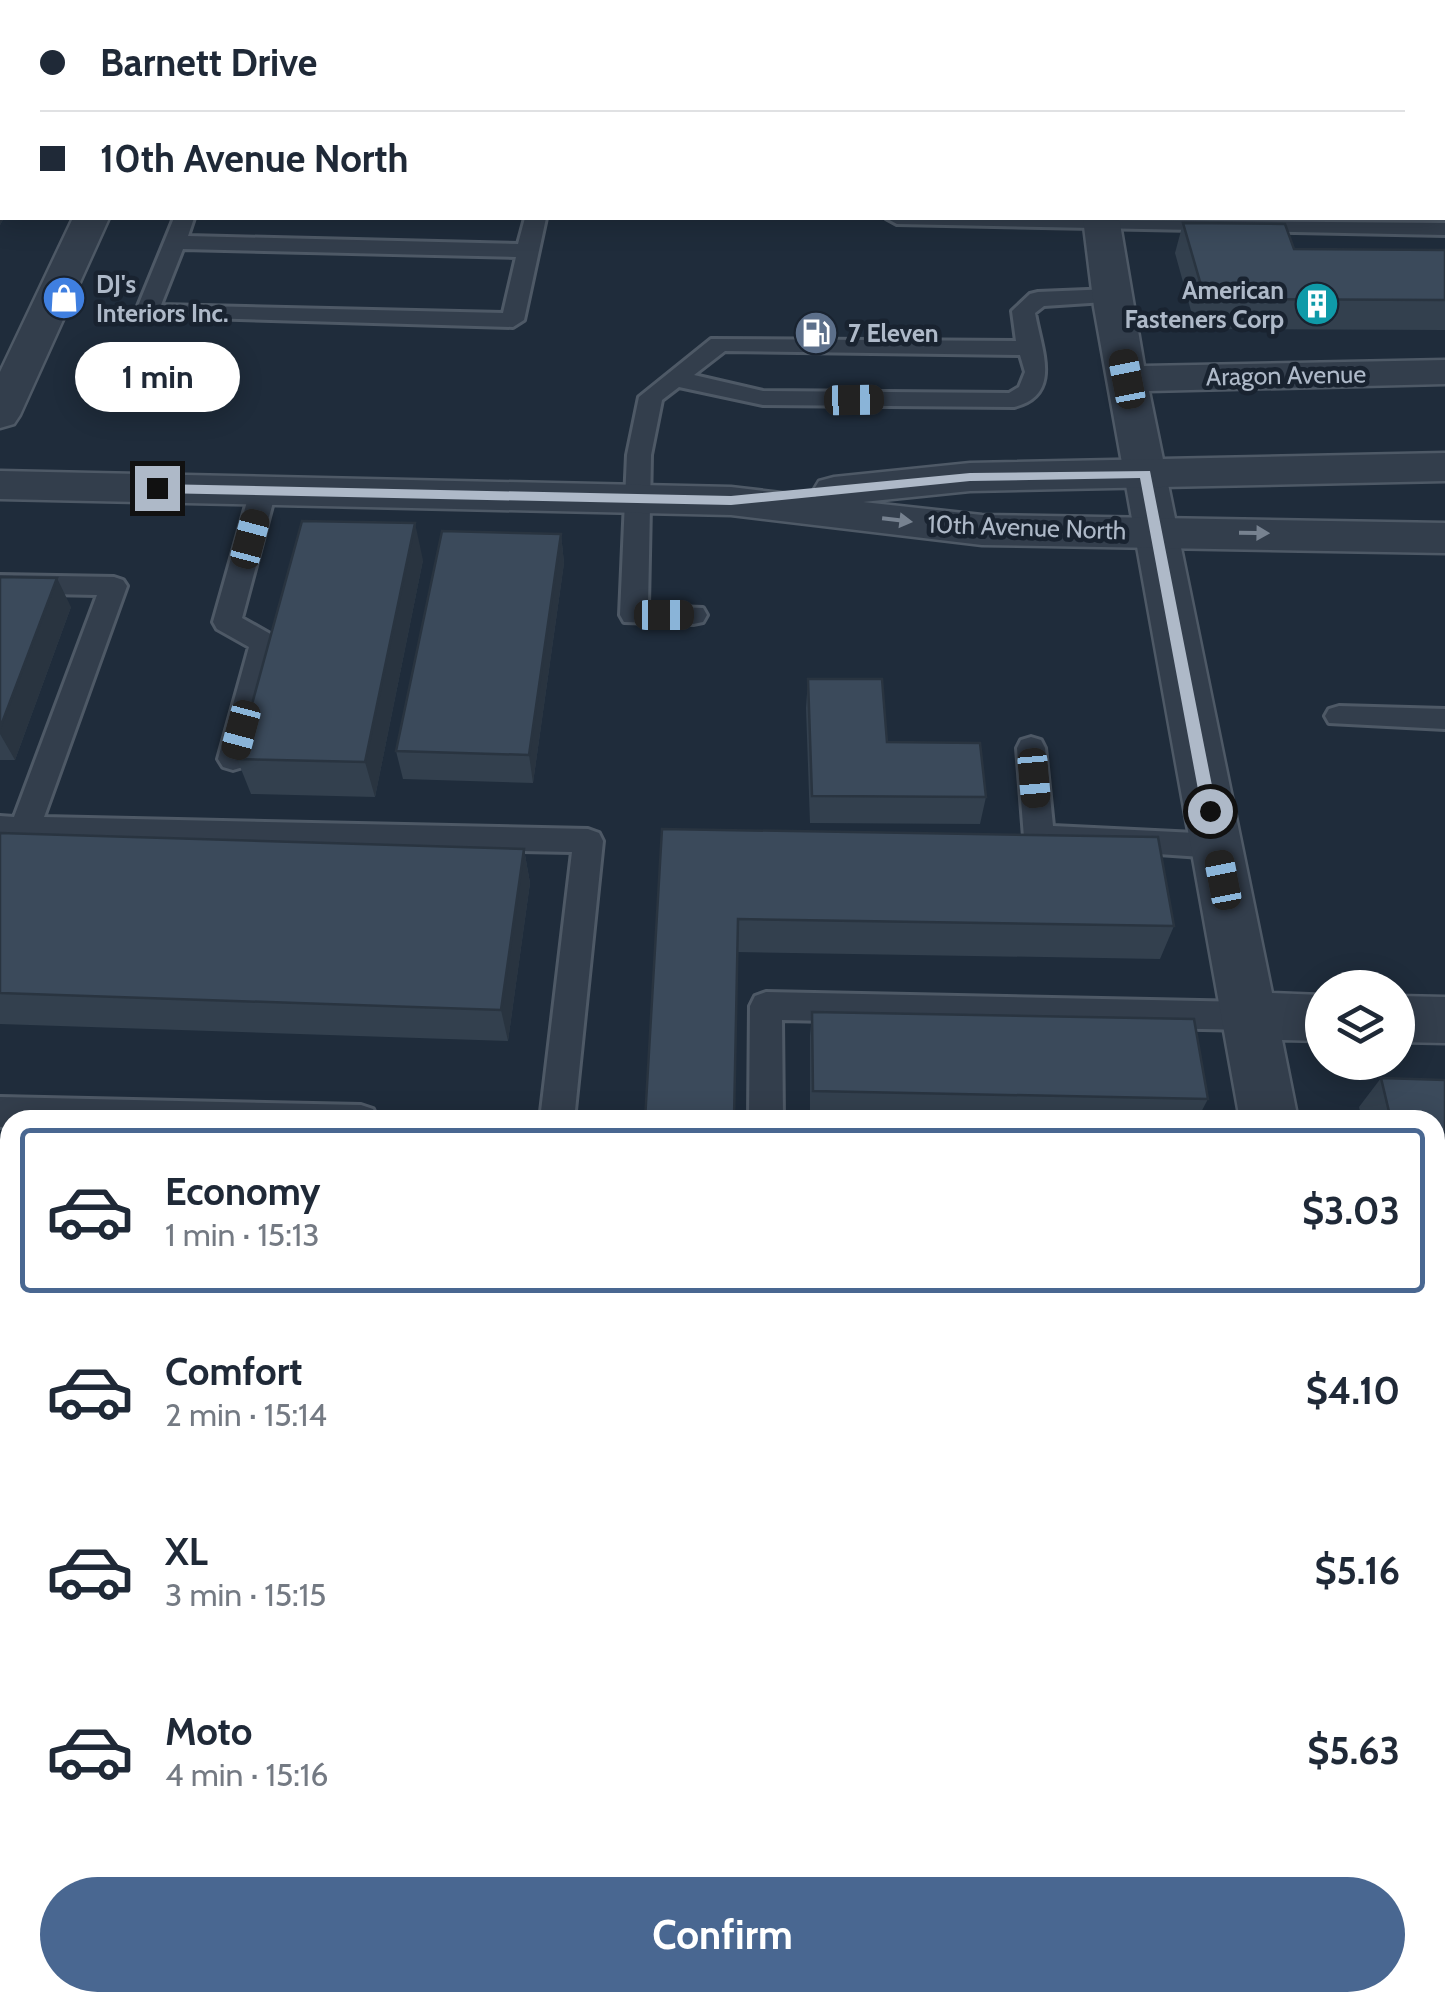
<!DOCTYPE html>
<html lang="en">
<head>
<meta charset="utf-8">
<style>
  :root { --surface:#fff; --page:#f6f6f7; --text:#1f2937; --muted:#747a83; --line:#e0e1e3; --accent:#496791 }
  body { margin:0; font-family:Cabin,sans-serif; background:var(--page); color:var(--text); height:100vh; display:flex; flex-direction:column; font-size:38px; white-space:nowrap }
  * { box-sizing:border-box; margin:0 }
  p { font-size:32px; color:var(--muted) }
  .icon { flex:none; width:55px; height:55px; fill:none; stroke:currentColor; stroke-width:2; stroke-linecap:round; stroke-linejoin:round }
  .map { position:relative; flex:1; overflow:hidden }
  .details { position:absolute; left:0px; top:1110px; width:1445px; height:902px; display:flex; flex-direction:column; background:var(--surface); border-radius:30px 30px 0 0; box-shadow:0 5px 25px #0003 }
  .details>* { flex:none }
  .top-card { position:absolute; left:0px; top:0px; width:1445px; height:220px; box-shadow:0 5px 25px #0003; display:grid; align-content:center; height:220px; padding:0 40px; background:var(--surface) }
  .fabs { position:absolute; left:1305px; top:970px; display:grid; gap:20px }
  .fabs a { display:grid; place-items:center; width:110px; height:110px; border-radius:50%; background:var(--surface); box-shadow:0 5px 25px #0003; font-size:50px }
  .end { position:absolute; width:45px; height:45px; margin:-22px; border:12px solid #aeb9c8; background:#111; box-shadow:0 0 0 5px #111 }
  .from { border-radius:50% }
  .bubble { position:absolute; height:70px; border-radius:35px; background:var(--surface); box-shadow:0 5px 25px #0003; font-size:32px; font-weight:800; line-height:70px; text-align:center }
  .car { position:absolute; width:30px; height:60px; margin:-30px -15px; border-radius:12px; box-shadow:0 0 8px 2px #0007; background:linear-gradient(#222 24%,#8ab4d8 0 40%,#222 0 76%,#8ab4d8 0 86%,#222 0) }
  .top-card b { display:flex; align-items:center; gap:35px; height:95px; font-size:38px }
  .top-card b+b { border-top:2px solid var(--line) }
  .top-card i { width:25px; height:25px; background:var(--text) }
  ul { padding:18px 0 0; list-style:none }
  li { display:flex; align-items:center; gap:30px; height:165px; margin:0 20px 15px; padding:0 20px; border:5px solid transparent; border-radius:10px }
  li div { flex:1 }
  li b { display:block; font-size:38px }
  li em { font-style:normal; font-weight:800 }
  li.current { border-color:var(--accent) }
  li>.icon { width:90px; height:90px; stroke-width:1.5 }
  .action { display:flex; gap:20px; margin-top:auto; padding:20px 40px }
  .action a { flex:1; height:115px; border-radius:60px; background:var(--accent); color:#fff; font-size:40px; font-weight:800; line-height:115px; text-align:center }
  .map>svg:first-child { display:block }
</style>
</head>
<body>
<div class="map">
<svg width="1445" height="2011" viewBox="0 0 1445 2011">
  <rect width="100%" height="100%" fill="#1f2c3b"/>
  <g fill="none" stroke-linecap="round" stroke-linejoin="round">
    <g stroke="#4e5966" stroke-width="6">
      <path id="service" d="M1166,0H1328L1329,2H1168Z
        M1442,79H1445V91H1442Z
        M174,218H194L188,236L518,244L525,218H546L524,320L513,327L139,316L136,311ZM183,249L516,257L503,313L161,305Z
        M886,218L1445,223V235L897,224Z
        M1112,289L1120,291L1123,296L1120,301L1044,306L1035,313C1041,349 1063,395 1014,407L763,405L679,387L662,400L651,455L648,606L703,608L707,615L703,622L693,624L624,622L620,615L627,455L639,397L711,339L1016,341L1012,311L1030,294L1038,292ZM725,351L1020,355L1025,372L1019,387L1009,393L763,391L694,375Z
        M263,483L276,491L242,618L274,636L278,643L248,759L243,767L233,770L223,767L218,759L249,647L217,629L213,622L250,491Z
        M0,575L114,577L123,580L127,586L44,817L588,829L599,833L603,841L574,1120H540L572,852L0,840V816L14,817L97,595L0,593Z
        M1339,706L1445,709V729L1329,723L1325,716L1329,709Z
        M1031,737L1041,740L1045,748L1053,826L1216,834L1227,838L1231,846L1227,854L1216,858L1028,845L1024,837L1017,748L1021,740Z
        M766,992L1249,1002L1261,1006L1265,1016L1261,1026L1249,1030L782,1020L783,1120H749L750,1006L755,996Z
        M0,1097L361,1105L373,1109L378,1120H10V1127H0Z
        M0,1226H10V1260H0Z
        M1435,1492H1445V1532H1435Z
        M0,1799H10V1843H0Z"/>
    </g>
    <g stroke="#4e5966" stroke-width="5">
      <path id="minor" d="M1043,0H1075L1076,2H1045Z
        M73,218H109L20,415L14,424L0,428V372Z
        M1083,218H1119L1144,366L1445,360V384L1149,391L1272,993L1322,995V1041L1282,1040L1298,1120H1240L1094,307Z
        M1398,996L1445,997V1043L1398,1042Z
        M1435,1952L1445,1956V2011H1400L1398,2002H1435Z"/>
    </g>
    <g stroke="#4e5966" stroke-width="5">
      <path id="tertiary" d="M1445,453V481L970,491L863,502L982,515L1445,523V553L982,545L731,515L0,499V471L731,487L816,497L813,491L819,481L834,477L970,463Z"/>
    </g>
    <use href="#service" fill="#333e4c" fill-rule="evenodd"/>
    <use href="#minor" fill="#333e4c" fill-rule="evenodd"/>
    <use href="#tertiary" fill="#333e4c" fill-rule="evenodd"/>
  </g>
  <path fill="#33404e" d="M1235,0H1445V68H1442V2H1235Z
    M2,6L4,218L0,225V8Z
    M1183,223L1294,249L1445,250V330L1196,329L1175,253Z
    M561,534L564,563L533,783L403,779L396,751Z
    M423,560L375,797L251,794L237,759Z
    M0,577L71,607L15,760H0Z
    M808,679L887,742L986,797L980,824L810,823L806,708Z
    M662,829L1174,926L1160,959L737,952Z
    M0,833L524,849L530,883L508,1041L0,1024Z
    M812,1012L1208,1099L1197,1120H1068L810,1115V1036Z
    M1381,1078L1445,1080V1412L1435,1411V1120H1362L1359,1107Z
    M0,1302H10V1694H0Z"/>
  <path fill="#293440" d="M2,153L4,218L0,225V158Z
    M415,523L423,560L375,797L365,762Z
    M561,534L564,563L533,783L529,755Z
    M57,578L71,607L15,760L0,734V728Z
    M524,849L530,883L508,1041L501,1010Z"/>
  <path fill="#3b4a5b" stroke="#293440" stroke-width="2.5" d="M757,0H956L957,2H757Z
    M1243,0H1445V31H1442V2H1243Z
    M1,6H2V94H0Z
    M0,117H2V153L0,158Z
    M1183,223L1285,224L1294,249L1445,250V300L1205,299Z
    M302,521L415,523L365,762L237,759Z
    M442,531L561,534L529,755L396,751Z
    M0,577L57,578L0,728Z
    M808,679H882L887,742L980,743L986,797L812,796Z
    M662,829L1158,837L1174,926L738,919L734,1120H645Z
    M0,833L524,849L501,1010L0,993Z
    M812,1012L1194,1019L1208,1099L813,1091Z
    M1381,1078L1445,1080V1360L1435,1316V1120H1391Z
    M0,1302H10V1683L0,1682Z"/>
  <defs><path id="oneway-solid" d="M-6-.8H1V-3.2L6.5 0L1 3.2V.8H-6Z" transform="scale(2.5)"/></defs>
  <g fill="#778290">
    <use href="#oneway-solid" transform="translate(897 520) rotate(7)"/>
    <use href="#oneway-solid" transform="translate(1254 533) rotate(1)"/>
  </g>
  <path fill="#aeb9c8" d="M1150,471L1217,811L1210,816L1202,811L1140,478L970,481L731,505L157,493L151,488L157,484L731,496L970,473Z"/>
  <defs>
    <g id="shop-disc" transform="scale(2.25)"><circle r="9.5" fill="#3f7fe0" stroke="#192330"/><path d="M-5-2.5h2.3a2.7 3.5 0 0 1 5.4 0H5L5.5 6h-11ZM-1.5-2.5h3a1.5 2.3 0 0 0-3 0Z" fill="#fff"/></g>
    <g id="building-disc" transform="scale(2.25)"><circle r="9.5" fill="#0f9aa8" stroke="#192330"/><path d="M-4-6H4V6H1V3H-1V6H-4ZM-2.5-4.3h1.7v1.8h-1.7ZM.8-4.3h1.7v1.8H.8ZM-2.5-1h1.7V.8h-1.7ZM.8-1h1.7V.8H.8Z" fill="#fff"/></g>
    <g id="fuel-disc" transform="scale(2.25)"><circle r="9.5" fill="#5c6f8a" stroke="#192330"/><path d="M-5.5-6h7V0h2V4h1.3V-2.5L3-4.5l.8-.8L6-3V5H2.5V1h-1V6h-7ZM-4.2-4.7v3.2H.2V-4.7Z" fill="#fff"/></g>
  </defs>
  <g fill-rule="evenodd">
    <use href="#shop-disc" x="64" y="298"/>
    <use href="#building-disc" x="1317" y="304"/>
    <use href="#fuel-disc" x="816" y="333"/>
  </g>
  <g text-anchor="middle" stroke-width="9" stroke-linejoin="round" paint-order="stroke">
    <g font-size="25" font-weight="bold" fill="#aeb9c8" stroke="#192330" text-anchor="start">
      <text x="96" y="293">DJ's<tspan x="96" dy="29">Interiors Inc.</tspan></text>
      <text x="1284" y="299" text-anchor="end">American<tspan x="1284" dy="29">Fasteners Corp</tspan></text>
      <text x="848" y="342">7 Eleven</text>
    </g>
    <g font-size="25" fill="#aeb9c8" stroke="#192330">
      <text transform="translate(1286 375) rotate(-1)" y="9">Aragon Avenue</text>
      <text transform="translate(1027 527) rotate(2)" y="9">10th Avenue North</text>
    </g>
  </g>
</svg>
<div class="fabs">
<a><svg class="icon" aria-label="layers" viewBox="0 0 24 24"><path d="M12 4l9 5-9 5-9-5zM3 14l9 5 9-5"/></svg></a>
</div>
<i class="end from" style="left:1210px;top:811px"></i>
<i class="end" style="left:157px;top:488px"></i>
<div class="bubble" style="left:75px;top:342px;width:165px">1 min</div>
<i class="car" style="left:1127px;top:379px;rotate:349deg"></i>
<i class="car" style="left:854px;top:400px;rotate:89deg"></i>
<i class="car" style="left:250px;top:539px;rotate:15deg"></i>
<i class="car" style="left:664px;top:615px;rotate:90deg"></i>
<i class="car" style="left:241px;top:730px;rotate:195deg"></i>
<i class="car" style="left:1034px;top:778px;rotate:175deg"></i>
<i class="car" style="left:1223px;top:880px;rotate:349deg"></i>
<div class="top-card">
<b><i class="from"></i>Barnett Drive</b>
<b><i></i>10th Avenue North</b>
</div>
<section class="details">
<ul>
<li class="current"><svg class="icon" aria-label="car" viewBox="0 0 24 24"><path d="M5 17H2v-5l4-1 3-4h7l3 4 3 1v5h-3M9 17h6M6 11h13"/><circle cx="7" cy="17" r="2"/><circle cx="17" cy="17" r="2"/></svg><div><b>Economy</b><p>1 min · 15:13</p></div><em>$3.03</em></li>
<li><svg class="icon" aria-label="car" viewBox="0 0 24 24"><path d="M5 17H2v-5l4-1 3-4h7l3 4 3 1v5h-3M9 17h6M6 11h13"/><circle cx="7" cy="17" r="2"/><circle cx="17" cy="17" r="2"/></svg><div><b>Comfort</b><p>2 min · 15:14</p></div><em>$4.10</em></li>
<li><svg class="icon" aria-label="car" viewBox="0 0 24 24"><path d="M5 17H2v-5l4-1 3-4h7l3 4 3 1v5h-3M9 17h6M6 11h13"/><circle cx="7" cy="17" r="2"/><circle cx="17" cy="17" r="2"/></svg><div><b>XL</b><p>3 min · 15:15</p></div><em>$5.16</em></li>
<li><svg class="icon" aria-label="car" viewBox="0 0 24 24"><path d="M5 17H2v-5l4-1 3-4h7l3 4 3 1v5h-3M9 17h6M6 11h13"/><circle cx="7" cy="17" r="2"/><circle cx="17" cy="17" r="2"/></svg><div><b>Moto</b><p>4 min · 15:16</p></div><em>$5.63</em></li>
</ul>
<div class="action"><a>Confirm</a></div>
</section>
</div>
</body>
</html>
